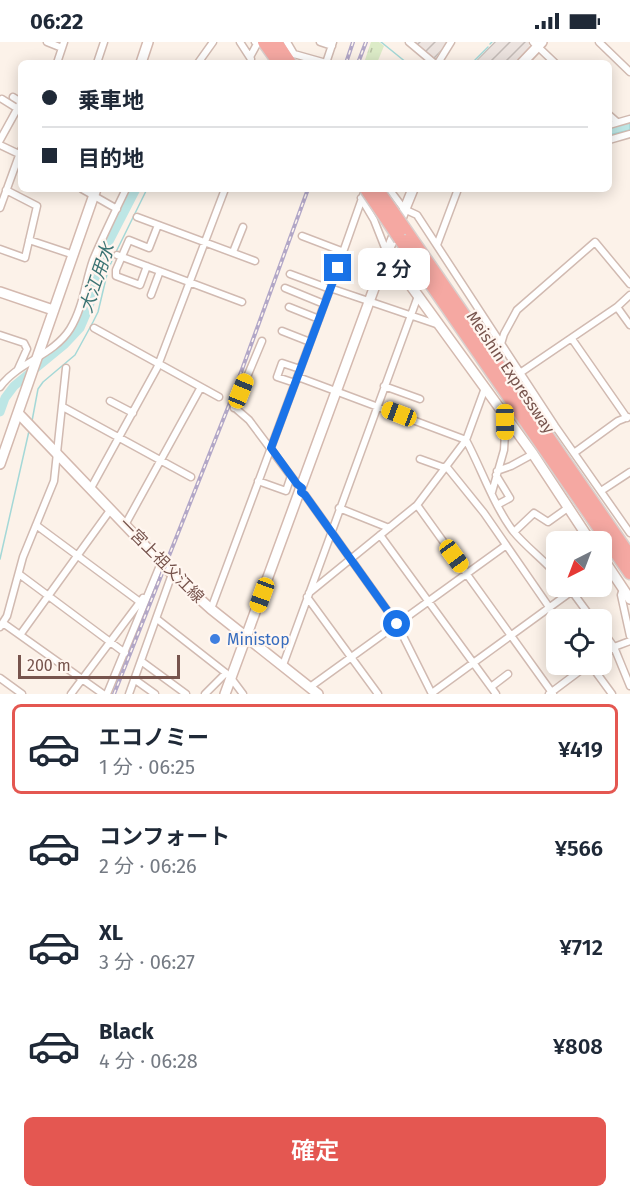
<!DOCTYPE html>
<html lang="ja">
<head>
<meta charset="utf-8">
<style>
  :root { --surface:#fff; --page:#f2f2f3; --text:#1f2937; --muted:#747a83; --line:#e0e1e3; --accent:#e45751 }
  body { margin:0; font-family:"Fira Sans","Noto Sans JP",sans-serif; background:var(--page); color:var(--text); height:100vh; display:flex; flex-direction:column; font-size:22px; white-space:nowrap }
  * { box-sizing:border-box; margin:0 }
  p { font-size:20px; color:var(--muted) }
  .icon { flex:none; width:33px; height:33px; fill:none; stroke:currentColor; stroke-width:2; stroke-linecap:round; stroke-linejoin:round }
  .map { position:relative; height:652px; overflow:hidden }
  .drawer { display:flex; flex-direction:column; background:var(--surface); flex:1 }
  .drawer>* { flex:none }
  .banner { position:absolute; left:18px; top:18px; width:594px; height:132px; border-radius:9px; box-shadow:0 3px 15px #0003; display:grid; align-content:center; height:132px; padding:0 24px; background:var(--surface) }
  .needle { width:39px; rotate:222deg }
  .buttons { position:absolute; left:546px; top:489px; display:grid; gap:12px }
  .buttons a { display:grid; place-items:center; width:66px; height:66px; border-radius:9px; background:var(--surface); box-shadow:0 3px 15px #0003; font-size:30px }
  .scale { position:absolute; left:18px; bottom:15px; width:162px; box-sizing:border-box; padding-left:6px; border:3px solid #77544d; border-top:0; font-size:16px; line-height:21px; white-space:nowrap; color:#77544d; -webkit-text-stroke:4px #fff6f0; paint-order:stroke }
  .end { position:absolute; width:27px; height:27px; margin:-14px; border:8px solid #1a73e8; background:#fff; box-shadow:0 0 0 3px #fff }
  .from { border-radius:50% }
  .bubble { position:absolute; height:42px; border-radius:9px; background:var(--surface); box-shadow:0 3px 15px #0003; font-size:20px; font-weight:600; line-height:42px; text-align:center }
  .car { position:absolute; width:18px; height:36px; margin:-18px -9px; border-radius:8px; box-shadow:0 0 4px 2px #0007; background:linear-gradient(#f5c518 24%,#345 0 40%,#f5c518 0 76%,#345 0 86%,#f5c518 0) }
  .banner b { display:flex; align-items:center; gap:21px; height:57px; font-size:22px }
  .banner b+b { border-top:2px solid var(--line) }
  .banner i { width:15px; height:15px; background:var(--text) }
  ul { padding:10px 0 0; list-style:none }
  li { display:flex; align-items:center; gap:18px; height:90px; margin:0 12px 9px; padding:0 12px; border:3px solid transparent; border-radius:9px }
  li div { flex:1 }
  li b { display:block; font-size:22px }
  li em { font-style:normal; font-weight:600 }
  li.active { border-color:var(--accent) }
  li>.icon { width:54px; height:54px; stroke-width:1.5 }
  .primary-button { display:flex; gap:12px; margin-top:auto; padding:12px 24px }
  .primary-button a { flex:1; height:69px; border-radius:9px; background:var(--accent); color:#fff; font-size:24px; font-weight:600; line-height:69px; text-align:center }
  .status { display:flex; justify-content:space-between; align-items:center; height:42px; padding:0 30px; background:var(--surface); direction:ltr }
  .status svg { height:16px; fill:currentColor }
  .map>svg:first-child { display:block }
</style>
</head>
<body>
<div class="status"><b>06:22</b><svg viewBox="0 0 49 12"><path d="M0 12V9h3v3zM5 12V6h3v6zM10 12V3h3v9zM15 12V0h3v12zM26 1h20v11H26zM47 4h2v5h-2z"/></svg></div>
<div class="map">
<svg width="630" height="652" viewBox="0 0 630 652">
  <defs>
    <pattern id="industrial-furrows" width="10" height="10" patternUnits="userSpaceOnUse" patternTransform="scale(1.5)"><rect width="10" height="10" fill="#ece3df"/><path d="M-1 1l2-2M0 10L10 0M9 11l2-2" fill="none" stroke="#c4bbb7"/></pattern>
    <pattern id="grass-tufts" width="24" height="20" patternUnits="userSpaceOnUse" patternTransform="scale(1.5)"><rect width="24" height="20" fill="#dcebc7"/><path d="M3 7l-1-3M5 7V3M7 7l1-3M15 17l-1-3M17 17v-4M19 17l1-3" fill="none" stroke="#b7c1a4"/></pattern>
  </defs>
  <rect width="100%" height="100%" fill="#fcf2e9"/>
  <path fill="url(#industrial-furrows)" d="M412,0H446L434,19Z
    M494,0H528L530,5L515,21H474Z"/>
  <path fill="url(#grass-tufts)" d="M371,0H379L384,4L377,21H364Z"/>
  <path fill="#bde6e5" stroke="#a4d8d7" stroke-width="1.5" d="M630,80V88L609,93V85Z"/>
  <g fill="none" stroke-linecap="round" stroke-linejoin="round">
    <path stroke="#a4d8d7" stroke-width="1.5" d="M381,0L407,21
      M490,2L492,0
      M472,21L488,5
      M116,210L147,147
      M32,379L38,347L43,340L75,313L93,280L98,270L108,228L114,214
      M0,517L29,389"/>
    <path stroke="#bde6e5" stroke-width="9" d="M0,370L5,356L14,344L65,302L80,286L89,265L105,207L136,147"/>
    <g stroke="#d1bab1" stroke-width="9">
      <path id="street" d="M47,0L62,6
        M240,0L251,17L250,21
        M287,0L294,12L326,21L333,0
        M320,0L332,4
        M409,0L434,21
        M533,0L555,21
        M599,0L630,30
        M250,15L257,2L255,0
        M57,21L64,0
        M97,21L104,0
        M198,21L213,0
        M438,21L451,0
        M13,55L21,60
        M2,57L18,67
        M609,73L617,80
        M609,83L630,77
        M0,98L21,60
        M609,98L630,92
        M0,103L21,113
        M82,147L117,167
        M389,147L404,167L417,173L555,384L630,491
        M361,156L374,178L387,211
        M0,166L21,108
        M137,175L255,219
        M302,194L344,210
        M29,198L74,213
        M437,203L458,147
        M0,207L25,216L37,164L6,148
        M233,210L243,185
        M117,213L242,260
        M147,224L140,243L116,234V228L129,198L149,206L158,183
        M290,232L330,247
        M285,246L324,262
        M330,246L439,283
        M151,253L160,229
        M289,265L319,277
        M617,265L630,283
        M94,286L219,355
        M282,289L310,300
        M0,293L24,301L27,307L18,327
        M572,297L627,376
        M501,302L504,292L517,268L595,200L630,242
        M520,331L617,265L630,253
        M298,335L466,398C482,428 493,462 513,489C526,505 543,517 556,532
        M295,341L277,335L282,321L300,327
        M384,344L420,357
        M0,345C18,320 53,314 70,287C83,266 85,241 93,218C103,194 115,170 126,147
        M110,359L133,371
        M63,365L191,435
        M234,365L249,378L297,442L302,446
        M234,366L262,299
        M574,411L618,379L628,375
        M420,417L445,426
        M446,424L484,471L558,578
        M497,429L511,424L533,412
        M496,433L510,456L497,463
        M258,439L286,449L291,434
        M91,446L157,326L225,147
        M601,449L630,430
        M301,450L305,453L397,582L432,652
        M492,450L504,408L506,375
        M417,463L553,652
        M339,466L389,486
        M36,483L140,560
        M125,483L201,345
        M514,490L534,471L548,480L569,465
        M380,493L496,652
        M19,532L125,611
        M568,544L593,578
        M623,547L621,553L630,594
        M309,551L417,463L466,398L485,346
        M307,555L378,652
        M211,567L330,247L365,148
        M157,577L231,635
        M3,581L103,652
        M0,585L7,574L23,515L54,439L66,326
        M602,588L614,605L630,644
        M20,593L111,467
        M602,614L614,605L630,599
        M141,619L186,652
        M590,622L612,652
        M283,623L418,254
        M0,636L22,652
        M231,636L243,652
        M134,637L155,652
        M310,645L505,504
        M491,645L508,632
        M432,651L572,549
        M71,652L143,556
        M107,652L161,521
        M129,652L172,532
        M205,652L226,631
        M549,652L589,622"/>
    </g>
    <g stroke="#d4b9af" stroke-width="12">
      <path id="secondary" d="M141,21L148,0
        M522,21L542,0
        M387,211L533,412L591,500
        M0,250L53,268
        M18,371L172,532L211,567L318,652
        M0,422L96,147
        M602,515L630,557
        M225,652L387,211L413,147"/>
    </g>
    <g stroke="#d9cfcd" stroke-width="15">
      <path id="highway" d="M264,0L279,21
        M276,0L290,21
        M404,186L630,514
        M400,197L630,531"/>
    </g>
    <use href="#street" stroke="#fff" stroke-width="6"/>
    <use href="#secondary" stroke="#fff" stroke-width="9"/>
    <use href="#highway" stroke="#f5a8a2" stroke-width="12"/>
    <g stroke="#b2a7c7" stroke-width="4">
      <path id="rail" d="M346,21L353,0
        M358,21L366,0
        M114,652L229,363L308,147"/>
    </g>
    <use href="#rail" stroke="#fff6f0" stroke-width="1.5" stroke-dasharray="4.5" stroke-linecap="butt"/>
    <g stroke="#d9cfcd" stroke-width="15" stroke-linecap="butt">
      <path id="highway-bridge" d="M366,147L400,197
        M377,147L404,186"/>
    </g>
    <use href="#highway-bridge" stroke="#f5a8a2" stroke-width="12"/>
  </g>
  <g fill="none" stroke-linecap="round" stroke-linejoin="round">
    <path stroke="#1a73e8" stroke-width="8" d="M338,226L271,406L297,442L302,446L301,450L305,453L397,582"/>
  </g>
  <circle fill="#3f7fe0" stroke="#fff6f0" stroke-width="2" cx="215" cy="597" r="6"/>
  <g text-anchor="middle" stroke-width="4.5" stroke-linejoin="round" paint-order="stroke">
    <g font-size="16" fill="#77544d" stroke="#fff6f0">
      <text transform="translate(511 330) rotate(56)" y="6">Meishin Expressway</text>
      <text transform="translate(162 518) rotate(45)" y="6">一宮上祖父江線</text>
    </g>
    <g font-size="16" fill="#366cbe" stroke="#fff6f0" text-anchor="start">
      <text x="227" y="603">Ministop</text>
    </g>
    <g font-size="18" font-style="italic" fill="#3c7474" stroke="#fff6f0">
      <text transform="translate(97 236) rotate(-71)" y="6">大江用水</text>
    </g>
  </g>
</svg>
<div class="buttons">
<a><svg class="needle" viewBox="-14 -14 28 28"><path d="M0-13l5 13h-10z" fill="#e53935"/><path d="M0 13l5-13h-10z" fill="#747a83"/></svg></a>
<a><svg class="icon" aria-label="locate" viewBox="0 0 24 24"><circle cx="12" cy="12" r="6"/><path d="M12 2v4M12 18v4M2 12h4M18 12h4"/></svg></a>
</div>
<div class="scale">200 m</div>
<i class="end from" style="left:397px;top:582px"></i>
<i class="end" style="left:338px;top:226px"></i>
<div class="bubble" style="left:358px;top:206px;width:72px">2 分</div>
<i class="car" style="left:241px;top:349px;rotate:22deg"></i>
<i class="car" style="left:399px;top:372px;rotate:291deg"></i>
<i class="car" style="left:505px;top:380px;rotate:179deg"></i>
<i class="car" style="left:454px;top:514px;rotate:144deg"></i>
<i class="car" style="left:262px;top:553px;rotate:200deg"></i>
<div class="banner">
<b><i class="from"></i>乗車地</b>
<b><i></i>目的地</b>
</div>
</div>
<section class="drawer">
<ul>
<li class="active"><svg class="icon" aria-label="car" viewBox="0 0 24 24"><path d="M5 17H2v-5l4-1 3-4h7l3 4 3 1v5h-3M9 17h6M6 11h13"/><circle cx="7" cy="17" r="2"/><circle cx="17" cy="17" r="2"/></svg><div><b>エコノミー</b><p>1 分 · 06:25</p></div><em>¥419</em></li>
<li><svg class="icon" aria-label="car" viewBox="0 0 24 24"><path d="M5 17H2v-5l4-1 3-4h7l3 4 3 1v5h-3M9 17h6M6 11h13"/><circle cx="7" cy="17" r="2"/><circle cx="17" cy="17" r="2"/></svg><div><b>コンフォート</b><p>2 分 · 06:26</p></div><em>¥566</em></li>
<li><svg class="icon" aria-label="car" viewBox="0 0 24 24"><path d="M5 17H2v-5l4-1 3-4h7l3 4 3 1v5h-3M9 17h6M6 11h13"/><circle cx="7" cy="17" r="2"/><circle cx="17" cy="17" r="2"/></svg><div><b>XL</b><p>3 分 · 06:27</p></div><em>¥712</em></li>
<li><svg class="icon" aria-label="car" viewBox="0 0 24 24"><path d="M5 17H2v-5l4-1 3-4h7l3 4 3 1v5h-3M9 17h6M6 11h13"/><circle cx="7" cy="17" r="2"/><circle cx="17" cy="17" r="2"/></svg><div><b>Black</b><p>4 分 · 06:28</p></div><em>¥808</em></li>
</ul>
<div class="primary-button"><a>確定</a></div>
</section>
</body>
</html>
